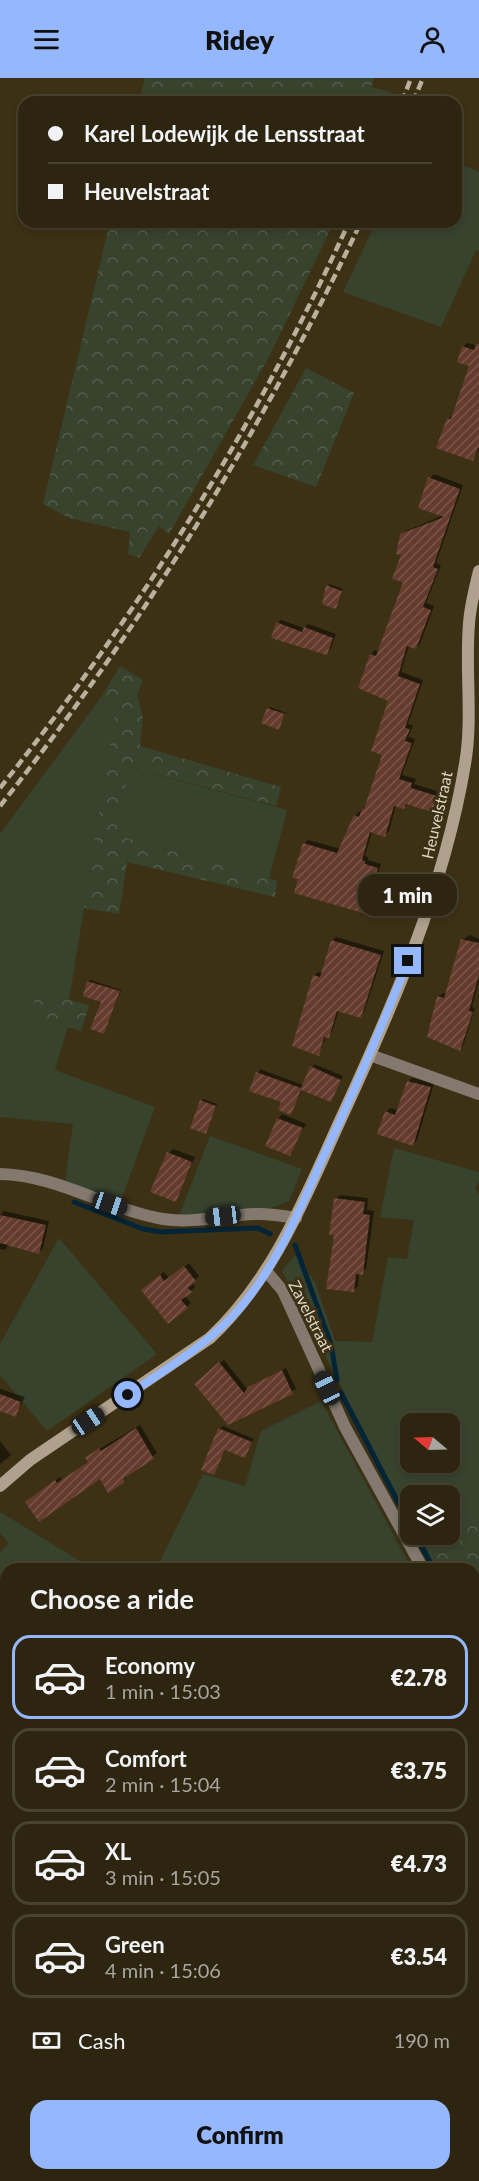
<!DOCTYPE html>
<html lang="en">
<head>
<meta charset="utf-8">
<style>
  :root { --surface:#2d2510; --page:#39311e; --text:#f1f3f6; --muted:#a7a59f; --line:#484230; --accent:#94b7fd }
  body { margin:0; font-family:Lato,sans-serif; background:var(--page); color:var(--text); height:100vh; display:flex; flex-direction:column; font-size:22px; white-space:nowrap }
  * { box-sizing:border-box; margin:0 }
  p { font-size:20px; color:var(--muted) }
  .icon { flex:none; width:33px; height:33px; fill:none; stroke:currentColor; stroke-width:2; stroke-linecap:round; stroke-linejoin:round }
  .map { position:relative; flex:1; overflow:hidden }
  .sheet { position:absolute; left:0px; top:1485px; width:480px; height:618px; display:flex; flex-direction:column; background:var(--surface); border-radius:18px 18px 0 0; box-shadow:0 3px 9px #0003,0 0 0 2px var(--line) }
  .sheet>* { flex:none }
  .guide { position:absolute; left:18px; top:18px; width:444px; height:132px; border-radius:18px; box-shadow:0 3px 9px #0003,0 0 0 2px var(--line); display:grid; align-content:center; height:132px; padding:0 30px; background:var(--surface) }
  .needle { width:39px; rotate:289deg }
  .buttons { position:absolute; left:400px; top:1335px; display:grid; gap:12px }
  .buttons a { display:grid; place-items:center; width:60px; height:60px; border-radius:12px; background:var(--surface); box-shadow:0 3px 9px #0003,0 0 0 2px var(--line); font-size:30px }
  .end { position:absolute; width:27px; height:27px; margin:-14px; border:8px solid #94b7fd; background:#111; box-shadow:0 0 0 3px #111 }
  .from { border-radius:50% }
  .bubble { position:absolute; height:42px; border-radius:18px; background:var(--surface); box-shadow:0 3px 9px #0003,0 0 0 2px var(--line); font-size:20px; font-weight:800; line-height:42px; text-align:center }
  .car { position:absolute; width:18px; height:36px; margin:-18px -9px; border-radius:8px; box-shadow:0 0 4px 2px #0007; background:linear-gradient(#222 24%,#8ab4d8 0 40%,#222 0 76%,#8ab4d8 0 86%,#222 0) }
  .guide b { display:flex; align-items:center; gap:21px; height:57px; font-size:22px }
  .guide b+b { border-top:2px solid var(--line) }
  .guide i { width:15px; height:15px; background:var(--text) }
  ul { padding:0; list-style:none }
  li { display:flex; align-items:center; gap:18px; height:84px; margin:0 12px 9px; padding:0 18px; border:3px solid var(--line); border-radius:18px }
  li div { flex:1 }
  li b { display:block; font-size:22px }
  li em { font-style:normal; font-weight:800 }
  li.selected { border-color:var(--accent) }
  li>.icon { width:54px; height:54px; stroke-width:1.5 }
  h2 { padding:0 30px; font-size:27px; line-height:72px }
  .pay { display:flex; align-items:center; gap:15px; height:66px; padding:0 30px; font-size:22px }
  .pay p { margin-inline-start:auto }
  .primary-button { display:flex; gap:12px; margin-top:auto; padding:12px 30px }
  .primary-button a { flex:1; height:69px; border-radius:18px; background:var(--accent); color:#111; font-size:24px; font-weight:800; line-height:69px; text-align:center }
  header { display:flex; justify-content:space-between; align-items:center; height:78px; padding:0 30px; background:var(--accent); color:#111; font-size:27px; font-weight:800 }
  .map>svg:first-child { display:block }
</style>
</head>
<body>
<header><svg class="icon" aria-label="menu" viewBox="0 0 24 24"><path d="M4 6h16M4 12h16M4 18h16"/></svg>Ridey<svg class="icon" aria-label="person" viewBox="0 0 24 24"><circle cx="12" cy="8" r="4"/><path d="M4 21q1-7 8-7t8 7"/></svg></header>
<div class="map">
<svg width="479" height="2103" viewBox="0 0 479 2103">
  <defs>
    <pattern id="forest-crowns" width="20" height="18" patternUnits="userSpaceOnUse" patternTransform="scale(1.5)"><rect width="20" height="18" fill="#37432d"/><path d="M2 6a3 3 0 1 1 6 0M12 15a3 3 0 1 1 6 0" fill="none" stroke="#545d4a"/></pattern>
    <pattern id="building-hatch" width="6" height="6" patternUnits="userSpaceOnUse" patternTransform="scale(1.5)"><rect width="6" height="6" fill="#653b2e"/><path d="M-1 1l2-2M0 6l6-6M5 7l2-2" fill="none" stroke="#7b574b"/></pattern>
  </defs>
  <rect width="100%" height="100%" fill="#3c3115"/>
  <path fill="#37432d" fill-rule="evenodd" d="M456,84L479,94V173L476,172L441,249L343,214L376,144H456Z
    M102,618L118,622L69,922L37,914L31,936L68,948L55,992L155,1029L120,1125L65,1103L73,1046L0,1039V756Z
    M128,689L287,732L269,801L116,757Z
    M210,1058L302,1091L289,1123C258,1138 214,1135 179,1138Z
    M394,1070L479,1094V1104L475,1111L479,1116V1432L450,1429V1418H411V1446L282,1193L295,1177L315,1204L335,1263L372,1264L388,1179L407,1181L414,1142L380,1139ZM411,1346H450V1384H411Z
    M59,1160L157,1276L47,1353L0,1297V1266Z
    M321,1323L412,1491H156L203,1396L245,1408L261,1353Z
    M0,1434L93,1491H6V1537L0,1530V1474L9,1466L0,1454Z
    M474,1493L479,1494V1570L474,1562Z
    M474,1612L479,1624V2103H124L118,2097H474Z
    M0,1702L6,1704V1856L0,1854Z"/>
  <path fill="url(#forest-crowns)" d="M145,0H374L371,9L392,14L388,24H139Z
    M110,144H334L269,279L169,456L159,448L139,480L128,476L130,454L69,440L43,426Z
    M306,290L354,315L316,409L253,387Z
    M120,588L143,602L137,616L143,640L140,668L281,709L276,728L129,689L116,757L277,803L275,819L127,784L119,836L84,830L117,622L102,618Z
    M37,914L89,927L81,953L30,937Z
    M450,1429L479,1432V1494L430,1486L416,1457L450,1456Z"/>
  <path fill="#0007" d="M467,265L479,268V372L473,382L448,340L454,337L471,287L463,269Z
    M434,396L463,407L436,485L441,487L426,525L434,528L420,566L416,570L409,567L401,594L423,602L408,646L413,647L408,659L415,661L402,697L416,701L414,706L440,714L431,732L409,725L404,730L396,727L389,753L384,757L372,753L365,778L368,779V782L381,786L367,829L363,833L300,800L304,766L308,762L341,771L355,738L366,727L384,676L390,622L371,576L375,572L379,574L405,504L401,457L406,453L444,437L430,400Z
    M329,506L343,511L336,529L328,508Z
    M281,542L304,550L308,546L336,556L330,572L326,576L277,545Z
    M270,629L286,635L279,651L263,644Z
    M470,857L479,861V903L472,929L475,930L463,968L460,971L429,958L439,918L443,915L446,916L462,862Z
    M336,859L384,873L364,934L361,938L339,932L332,954L326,958L319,976L314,898L318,894L322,895L332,863Z
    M90,902L121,912L105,953L103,923L88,904Z
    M314,986L343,998L330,1023L303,1010L291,1035L283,1023L251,1012L260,991L303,1007Z
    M412,1000L434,1005L417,1062L413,1066L386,1034L390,1030L398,1032L408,1004Z
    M203,1021L217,1026L207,1052L201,1023Z
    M282,1036L306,1046L289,1076L278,1041Z
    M173,1071L195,1079L175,1122L169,1075Z
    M340,1117L368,1120L367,1132L374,1133L366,1191L359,1195L358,1208L353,1213L335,1121Z
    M4,1133L49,1143L43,1170L39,1174L9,1166L5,1172L0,1171V1137Z
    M189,1185L199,1198L192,1205L195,1209L185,1218L191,1225L187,1229L147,1208L164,1194L169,1200Z
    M224,1282L248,1312L254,1306L286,1290L296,1311L228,1345L199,1302Z
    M0,1311L25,1319L16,1337L0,1332Z
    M140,1347L157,1375L128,1396L123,1404L100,1399L27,1424L60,1399L62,1402L89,1383L91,1376Z
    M223,1348L254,1361L244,1379L226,1371L214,1395L220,1351Z
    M0,1363L11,1377L0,1386Z
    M0,1519L6,1526V1541L0,1546Z
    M0,1555L6,1562V1615L0,1620Z
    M0,2009L6,2011V2051L0,2050Z
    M33,2097H66L69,2103H38Z"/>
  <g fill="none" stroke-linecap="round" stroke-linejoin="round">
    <path stroke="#032537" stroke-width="5" d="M74,1124L143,1151L161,1154L258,1150L270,1156
      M295,1167L331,1266L337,1302
      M341,1315L411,1449
      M415,1456L434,1491
      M474,1563L479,1572"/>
  </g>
  <path fill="url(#building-hatch)" d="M476,266H479V368L473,383L436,370L447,340L451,341L469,288L457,284L462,268L474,272Z
    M428,399L460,411L433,489L438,491L423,529L431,532L416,571L407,568L398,598L420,606L405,650L410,651L405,663L412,665L399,701L412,705L411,710L437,718L432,734L406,726L404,731L394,728L385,759L370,754L362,782L365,783V786L378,790L363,835L294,815L298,801L292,800L303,765L337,775L354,737L359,739L362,730L364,731L382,677L371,673L388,623L358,610L370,576L376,578L403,504L392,501L401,477L396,476L400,456L444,439L418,430Z
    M326,507L342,513L336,531L322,526Z
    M276,544L302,554L304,549L333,560L327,577L271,560Z
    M267,630L285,636L279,652L261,645Z
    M461,861L479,865V897L469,933L473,934L460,973L427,959L437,918L444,920Z
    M331,862L381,877L361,940L337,933L329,960L324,959L319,978L292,968L313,897L320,899Z
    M87,903L120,913L104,956L90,951L101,924L83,918Z
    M310,988L341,1002L331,1024L301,1012L291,1037L278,1032L281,1024L249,1013L256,994L301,1010Z
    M407,1003L431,1009L413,1068L377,1056L385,1033L395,1037Z
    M200,1022L216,1028L206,1056L190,1050Z
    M277,1040L303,1050L290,1078L265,1068Z
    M167,1074L192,1084L176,1124L150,1114Z
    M334,1120L365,1124L363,1136L370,1137L363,1197L356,1196L354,1214L326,1211L334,1157H329Z
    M0,1137L46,1147L39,1176L0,1165Z
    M184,1188L196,1203L188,1210L192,1214L181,1222L188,1230L168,1246L141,1212L160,1197L164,1203Z
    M219,1284L244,1315L248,1309L282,1292L293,1316L228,1347L194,1306Z
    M0,1316L21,1324L16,1339L0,1333Z
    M136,1350L154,1381L124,1400V1405L108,1415L100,1401L39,1444L25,1424L55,1402L57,1405L88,1384L85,1380L99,1370L101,1373Z
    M218,1350L252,1364L245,1380L225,1372L214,1397L201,1392Z"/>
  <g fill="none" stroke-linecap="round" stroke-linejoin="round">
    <path stroke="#83796e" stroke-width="12" d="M370,977L479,1016
      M0,1096C58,1097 106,1131 163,1141C195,1146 227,1136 259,1136C271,1136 284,1138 296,1140
      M267,1194L283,1213L345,1349L423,1491
      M474,1586L479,1598"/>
    <path stroke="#b0a18e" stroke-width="12" d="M0,1408L30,1382L210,1260C273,1201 304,1122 339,1045C392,930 444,812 465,686C473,641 465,592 469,546C470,528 475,510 479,493"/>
    <path stroke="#b9b19e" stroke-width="4.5" stroke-dasharray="9 4.5" stroke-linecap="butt" d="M402,24L411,0
      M413,24L423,0
      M0,710C138,537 257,346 349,144
      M0,728C143,548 262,352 361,144"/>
  </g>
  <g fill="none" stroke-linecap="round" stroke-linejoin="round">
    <path stroke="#94b7fd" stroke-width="8" d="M128,1317C163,1293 200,1271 230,1241C272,1198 297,1138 321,1084C352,1018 381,951 408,883"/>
  </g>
  <g text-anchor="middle" stroke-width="6" stroke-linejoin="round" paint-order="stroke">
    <g font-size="16" fill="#dfd8c8" stroke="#3c3115">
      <text transform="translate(437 737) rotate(-77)" y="6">Heuvelstraat</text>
      <text transform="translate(311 1238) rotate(63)" y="6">Zavelstraat</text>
    </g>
  </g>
</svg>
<div class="buttons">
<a><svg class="needle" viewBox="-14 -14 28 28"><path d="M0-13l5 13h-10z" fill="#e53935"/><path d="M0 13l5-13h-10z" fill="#a7a59f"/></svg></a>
<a><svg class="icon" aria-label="layers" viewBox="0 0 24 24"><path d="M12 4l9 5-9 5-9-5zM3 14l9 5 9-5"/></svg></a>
</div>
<i class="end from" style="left:128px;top:1317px"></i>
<i class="end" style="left:408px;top:883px"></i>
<div class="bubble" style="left:358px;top:796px;width:99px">1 min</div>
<i class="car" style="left:110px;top:1126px;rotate:109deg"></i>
<i class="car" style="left:223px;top:1138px;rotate:263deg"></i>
<i class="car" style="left:327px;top:1310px;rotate:335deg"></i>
<i class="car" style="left:88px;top:1343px;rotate:56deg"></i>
<div class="guide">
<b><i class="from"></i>Karel Lodewijk de Lensstraat</b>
<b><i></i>Heuvelstraat</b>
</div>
<section class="sheet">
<h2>Choose a ride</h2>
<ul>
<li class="selected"><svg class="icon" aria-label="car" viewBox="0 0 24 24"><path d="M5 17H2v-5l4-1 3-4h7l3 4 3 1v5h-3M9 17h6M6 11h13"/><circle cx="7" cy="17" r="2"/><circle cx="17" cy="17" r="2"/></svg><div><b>Economy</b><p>1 min · 15:03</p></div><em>€2.78</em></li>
<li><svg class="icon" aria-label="car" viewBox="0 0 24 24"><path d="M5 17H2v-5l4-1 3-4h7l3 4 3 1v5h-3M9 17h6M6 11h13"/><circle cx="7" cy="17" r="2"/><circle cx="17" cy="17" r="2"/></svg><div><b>Comfort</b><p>2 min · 15:04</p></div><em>€3.75</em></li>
<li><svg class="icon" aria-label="car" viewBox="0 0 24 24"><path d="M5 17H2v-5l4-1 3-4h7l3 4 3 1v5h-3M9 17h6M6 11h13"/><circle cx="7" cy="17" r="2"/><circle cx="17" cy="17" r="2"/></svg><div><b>XL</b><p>3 min · 15:05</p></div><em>€4.73</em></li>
<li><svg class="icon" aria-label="car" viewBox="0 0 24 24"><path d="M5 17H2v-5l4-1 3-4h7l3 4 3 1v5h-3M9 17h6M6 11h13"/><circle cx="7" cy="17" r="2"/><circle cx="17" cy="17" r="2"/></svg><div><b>Green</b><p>4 min · 15:06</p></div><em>€3.54</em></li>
</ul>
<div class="pay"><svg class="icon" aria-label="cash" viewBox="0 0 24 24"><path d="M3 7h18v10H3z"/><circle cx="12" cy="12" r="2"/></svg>Cash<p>190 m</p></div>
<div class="primary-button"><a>Confirm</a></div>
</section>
</div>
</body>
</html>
